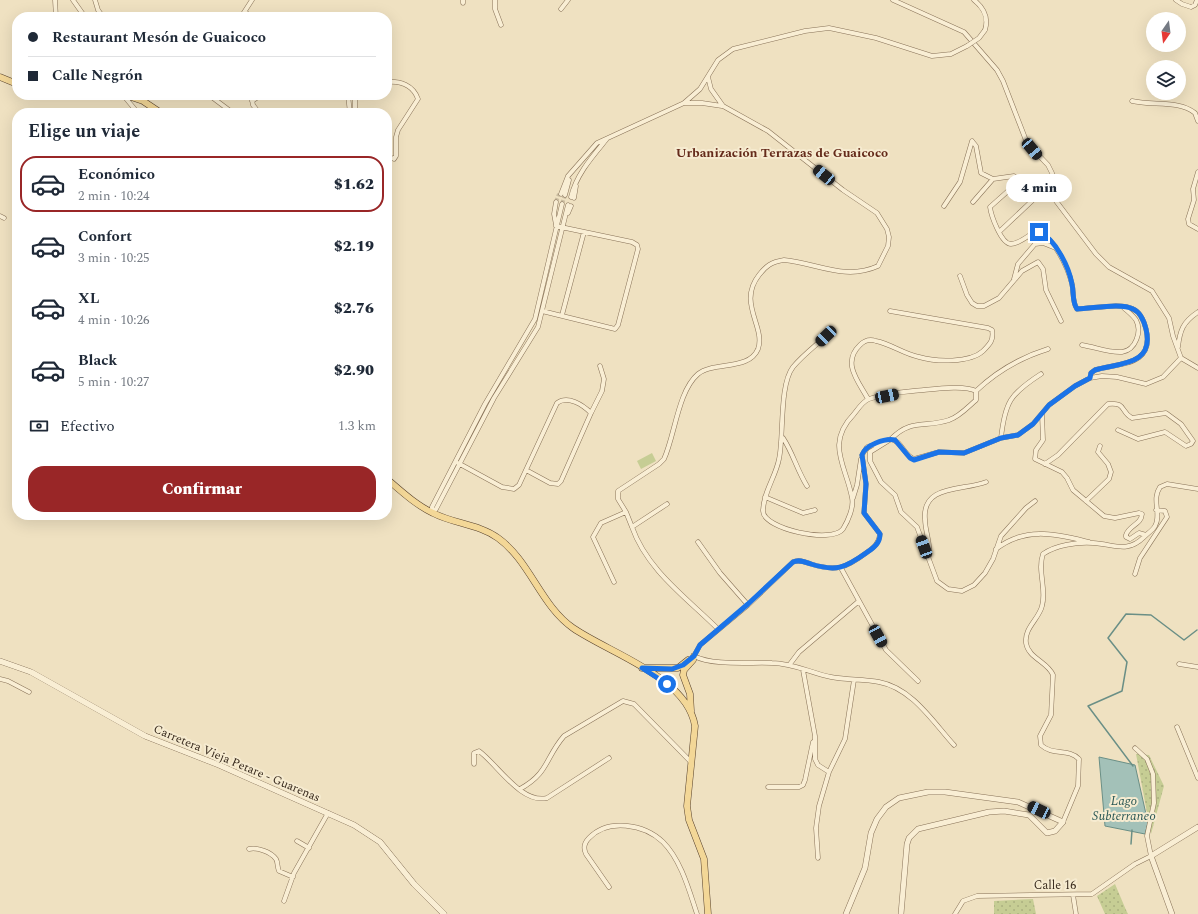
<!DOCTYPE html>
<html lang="es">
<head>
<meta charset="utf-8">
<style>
  :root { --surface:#fff; --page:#f6f6f7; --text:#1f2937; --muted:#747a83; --line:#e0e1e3; --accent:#992627 }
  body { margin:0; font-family:Spectral,serif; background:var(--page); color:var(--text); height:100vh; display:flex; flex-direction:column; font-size:15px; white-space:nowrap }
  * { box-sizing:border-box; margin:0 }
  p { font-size:13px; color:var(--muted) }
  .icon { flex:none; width:22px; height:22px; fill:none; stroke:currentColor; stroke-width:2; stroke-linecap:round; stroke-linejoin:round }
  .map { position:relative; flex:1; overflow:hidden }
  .side { position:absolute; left:12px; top:108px; width:380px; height:412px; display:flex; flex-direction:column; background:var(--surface); border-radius:16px; box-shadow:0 4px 16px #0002 }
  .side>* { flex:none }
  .banner { position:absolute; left:12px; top:12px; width:380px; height:88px; border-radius:16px; box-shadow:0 4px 16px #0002; display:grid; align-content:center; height:88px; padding:0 16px; background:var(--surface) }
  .needle { width:26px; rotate:194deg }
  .tools { position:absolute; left:1146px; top:12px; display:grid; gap:8px }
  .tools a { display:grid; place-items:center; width:40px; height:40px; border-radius:50%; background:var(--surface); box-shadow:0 4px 16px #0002; font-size:20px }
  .end { position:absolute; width:18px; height:18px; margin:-9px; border:5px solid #1a73e8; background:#fff; box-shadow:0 0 0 2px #fff }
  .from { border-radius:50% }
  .bubble { position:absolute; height:28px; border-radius:14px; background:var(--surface); box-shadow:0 4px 16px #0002; font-size:13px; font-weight:800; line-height:28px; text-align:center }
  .car { position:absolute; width:12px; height:24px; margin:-12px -6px; border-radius:5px; box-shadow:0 0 3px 1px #0007; background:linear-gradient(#222 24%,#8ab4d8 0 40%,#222 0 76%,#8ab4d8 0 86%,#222 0) }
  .banner b { display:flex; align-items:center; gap:14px; height:38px; font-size:15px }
  .banner b+b { border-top:1px solid var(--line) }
  .banner i { width:10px; height:10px; background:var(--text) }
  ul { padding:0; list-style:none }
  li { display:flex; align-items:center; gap:12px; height:56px; margin:0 8px 6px; padding:0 8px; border:2px solid transparent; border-radius:16px }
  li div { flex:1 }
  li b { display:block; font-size:15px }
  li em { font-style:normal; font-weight:800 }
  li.on { border-color:var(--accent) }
  li>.icon { width:36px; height:36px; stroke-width:1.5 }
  h2 { padding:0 16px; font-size:18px; line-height:48px }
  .pay { display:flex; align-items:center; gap:10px; height:44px; padding:0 16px; font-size:15px }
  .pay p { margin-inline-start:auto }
  .button { display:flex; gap:8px; margin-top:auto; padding:8px 16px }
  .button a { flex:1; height:46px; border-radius:16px; background:var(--accent); color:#fff; font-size:16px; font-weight:800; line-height:46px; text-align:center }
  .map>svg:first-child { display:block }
</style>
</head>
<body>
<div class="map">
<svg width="1198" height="914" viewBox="0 0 1198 914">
  <defs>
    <pattern id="grass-dots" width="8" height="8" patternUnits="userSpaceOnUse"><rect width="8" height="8" fill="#c6cd94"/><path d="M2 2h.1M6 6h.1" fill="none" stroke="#abb07f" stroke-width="1.8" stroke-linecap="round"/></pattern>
  </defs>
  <rect width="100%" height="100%" fill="#efe1c1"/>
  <path fill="url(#grass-dots)" d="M1136,754L1149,755L1164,786L1151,834Z
    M1115,884L1126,910L1128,914H1105L1097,896Z
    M1033,899L1036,914H994V901Z"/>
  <path fill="#c6cd94" d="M652,453L656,461L641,469L637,461Z"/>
  <path fill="#a3c1b8" stroke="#6a8f86" d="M1099,757L1135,765L1148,823L1145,834L1105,826Z"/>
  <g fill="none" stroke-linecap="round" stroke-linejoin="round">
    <path stroke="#6a8f86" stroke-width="1.5" d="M1133,766L1088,706L1122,691L1127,662L1108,638L1126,614L1151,615L1184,640L1197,630
      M1131,844L1132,830"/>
    <path stroke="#cabca0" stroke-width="4" stroke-dasharray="4 2" stroke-linecap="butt" d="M556,202L559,194
      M562,204L565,195"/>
    <g stroke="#887258" stroke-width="5">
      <path id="minor" d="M55,0L56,17
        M73,0L85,17
        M95,0L98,10L103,17
        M495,0V9L501,25
        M893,0L964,32L997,70L1003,81L1027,143L1048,165L1052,173L1053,192L1056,201L1096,254L1109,267L1152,291L1169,318L1173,336L1181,358L1198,368
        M974,0C984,8 989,17 985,30
        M1176,0L1182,4L1191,7L1195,5L1197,0
        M463,3V0
        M561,9L568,0
        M245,11L249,17
        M241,17L252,0
        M387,82C400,81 413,85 418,99L398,130L396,137V156L394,159L387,156
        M123,95L138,113
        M209,95L233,113
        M251,95L253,105L259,113
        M348,95L350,113
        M252,101L261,95
        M1132,101C1153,106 1179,100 1195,113L1198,121
        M685,103H702L722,106
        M355,113V95
        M1198,172L1193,189L1194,200L1188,219L1189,224L1198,229
        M561,194L568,176L597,143L684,103L700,89L718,60L733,49L805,31L829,28L876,38L932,56L951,54L967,46
        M565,195L569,180
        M571,197C576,175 592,157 606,140
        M574,198L576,186
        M556,202L554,214L556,225
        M973,202L993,179L1014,176L1016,178L1017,183L990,207C991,215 1001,244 1011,244C1019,244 1029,235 1036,231C1054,236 1068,268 1072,284C1074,293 1072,302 1077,309C1092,309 1121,302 1133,309C1140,312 1144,321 1146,329C1155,366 1119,363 1095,370L1091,373L1090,378
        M944,206L960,182L972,141L976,146L981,173L993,179
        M568,213L571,206
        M0,216L4,218
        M999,232L1034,199L1053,192
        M960,276L967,295L972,303L977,306H984L999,298L1022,271L1038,262L1043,269L1046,290L1061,321
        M1014,279L1018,264L1035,244L1043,243L1053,247
        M542,311L615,329L618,325L638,249L637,245L632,242L556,226
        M562,315L584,232
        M826,336C815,346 802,356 793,367C779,385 784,437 779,459C776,476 763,493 763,511C763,529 832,544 843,529C848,521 854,507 852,498C846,465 825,444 854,414C858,409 863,401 869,399C880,395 901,392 913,391C929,390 963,384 976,391V400C968,407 959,417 949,420C926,428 911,418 891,439C902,441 904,456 914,459L939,452L964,453L1001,438L1018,435L1033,424L1049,405L1075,386L1090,378L1102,376L1117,377L1146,384L1163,377L1181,358
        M1082,345C1095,347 1109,353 1122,352C1136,350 1142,331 1136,320C1133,315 1127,311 1123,307
        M1178,347C1180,330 1183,322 1198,312
        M976,391C996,372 1022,357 1048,349
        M868,399C859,382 841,363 860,345C864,341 870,339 876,341C891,344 904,354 919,357C936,362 970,363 983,351C990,344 994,340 992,330L988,328L890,311
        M1042,414L1043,440L1036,450L1035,459L1062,472L1067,478L1073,490L1104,516L1115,518L1139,513L1142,514C1141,525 1129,525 1126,535V537L1130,539L1139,533L1146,535
        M783,438C793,453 797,470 807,486
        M1001,438C1005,402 1010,394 1041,374
        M458,463L502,487L514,489L519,485L557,403C568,395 583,405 591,413
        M1045,464L1058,455L1108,404C1127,402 1120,412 1132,418L1166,413L1181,424L1193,441L1191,444L1186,446L1165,432L1138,439L1118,430
        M526,470L550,483L558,484L561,481L591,413L602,391L604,379L600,366
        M765,497L803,513L815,510
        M853,498L857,485L861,459
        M1086,501L1109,479L1111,472L1108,464L1098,452L1100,446
        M667,504L632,527C647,570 687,598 718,629
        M626,512L618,499V491L659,464L664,459C675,435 678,391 698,374C714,361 749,371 758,349C766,327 737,303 759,275C766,266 771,262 784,260C817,263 845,281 878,266L888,246L889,237L887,229L877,213L843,190L768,131L723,106L711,89L708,77
        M432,513L436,509L494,398L538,327L568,205
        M432,513V507L485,404L535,319L562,204
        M698,542L720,573L748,605
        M996,549C1026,526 1055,534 1089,542
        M929,556C931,543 925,532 925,519C922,484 963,491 986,482
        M841,568L886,650L918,681
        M1135,574L1140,558L1167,517L1165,511L1156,510
        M614,582L593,537L601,523L626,512L632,527
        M790,664L799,652L859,601
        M1179,664L1198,667
        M803,670L815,736V759L818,765L829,772
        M0,679L8,681L29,692
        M1177,727L1198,778
        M954,745C933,722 912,688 879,682C863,679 847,680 831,677C811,673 793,663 772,663C750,662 713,666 694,656L700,645L748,605L793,562C799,559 805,562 811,564C836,572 846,568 866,553C873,548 879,544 880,534L864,513L866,484L862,455L867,447L891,439L870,452V461L881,482L895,495L901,512L917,527L937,581L948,589L962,591L974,585L985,573L993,559L1001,536L1026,508L1035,501
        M474,764V753L479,751C498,765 521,804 547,798L609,758
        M768,787H799L803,785L805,780L813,742
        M520,789C549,773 545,758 564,736L623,701L634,704L691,762
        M1063,822L1078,786L1079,759C1068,748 1053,756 1041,745L1040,736L1051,715L1053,675C1048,662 1028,658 1026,643C1024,628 1039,619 1042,606C1047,589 1037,571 1043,554C1056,545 1077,542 1093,543C1114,544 1127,554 1144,537C1148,533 1153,530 1155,526C1162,514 1151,500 1160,487L1167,484L1198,489
        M297,841L309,848
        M249,849C257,847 271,852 276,859C278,862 277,867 279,871L293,877
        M818,858L816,828L819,806L829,772L845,739L854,680
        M609,887L586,854C583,848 584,843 589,838C608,818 644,824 663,842C681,860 689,890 697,914
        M1073,895L1076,914
        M284,901L294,873L328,813
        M955,914L963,901L977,896L1092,894L1135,864L1151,856L1147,836L1154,803L1153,774L1147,759L1135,748"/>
    </g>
    <g stroke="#887258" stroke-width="6">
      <path id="tertiary" d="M846,914L865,868L871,833L877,819L886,807L899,798L928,792H945L1018,802L1063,822L1055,831L1047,833L1029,815L1004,811L989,812L918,829L909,838L907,844L901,914
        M1172,914L1151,856L1198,827"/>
    </g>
    <g stroke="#6a533b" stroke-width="6">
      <path id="secondary" d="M0,661L31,672L145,736L219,765L354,825L380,842L414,884L444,914"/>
    </g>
    <g stroke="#56402c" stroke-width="7">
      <path id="primary" d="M0,77L17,84
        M125,95L143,101L161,113
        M387,479C401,491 416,505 433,513C454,524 479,524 498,538C530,561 541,606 573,628C611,654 687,677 695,726L687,806L689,820L704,859L708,914
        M642,668H678L688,660
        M691,711L690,694L683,675L684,670L693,660L694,656"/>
    </g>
    <use href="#minor" stroke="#f9eed4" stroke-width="4"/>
    <use href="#tertiary" stroke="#f9eed4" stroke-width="5"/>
    <use href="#secondary" stroke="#f9eed4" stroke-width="5.5"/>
    <use href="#primary" stroke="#f3d797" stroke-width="6"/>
    <g stroke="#887258" stroke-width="5" stroke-linecap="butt">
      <path id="minor-bridge" d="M967,46L979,38L985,30"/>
    </g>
    <use href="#minor-bridge" stroke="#f9eed4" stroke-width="4"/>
  </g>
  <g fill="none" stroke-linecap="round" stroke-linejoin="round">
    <path stroke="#1a73e8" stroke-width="5" d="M667,684L642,668L672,669L683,665L694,656L700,645L748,604L793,562C799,559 805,562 811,564C836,572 845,568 866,553C873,548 880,544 880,534L864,513L866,484L862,455C865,445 885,438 895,440L910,458L914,460L939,452L964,453L1001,438L1018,435L1033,424L1049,405L1075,386L1090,378L1091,373L1095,370C1118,363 1155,366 1146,329C1144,321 1140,312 1133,309C1120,302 1092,309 1077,309C1072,302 1074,293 1072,284C1069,268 1056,239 1039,232"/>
  </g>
  <g text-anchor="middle" stroke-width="4" stroke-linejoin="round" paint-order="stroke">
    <g font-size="12" fill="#382a1d" stroke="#f6ebd0">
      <text transform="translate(237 763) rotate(23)" y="4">Carretera Vieja Petare - Guarenas</text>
      <text x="1055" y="889">Calle 16</text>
    </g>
    <g font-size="13" font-weight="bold" fill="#652b1b" stroke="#f6ebd0">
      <text x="782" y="157">Urbanización Terrazas de Guaicoco</text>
    </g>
    <g font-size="13" font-style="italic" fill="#2b5855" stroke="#f6ebd0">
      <text x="1124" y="805">Lago<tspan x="1124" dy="15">Subterraneo</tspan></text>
    </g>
  </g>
</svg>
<div class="tools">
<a><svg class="needle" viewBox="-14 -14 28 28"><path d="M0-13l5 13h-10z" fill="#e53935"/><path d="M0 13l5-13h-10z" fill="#747a83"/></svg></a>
<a><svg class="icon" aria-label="layers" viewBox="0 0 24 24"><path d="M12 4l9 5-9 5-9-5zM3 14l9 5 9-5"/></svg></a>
</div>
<i class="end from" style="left:667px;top:684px"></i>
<i class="end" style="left:1039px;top:232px"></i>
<div class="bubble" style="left:1006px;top:174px;width:66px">4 min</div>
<i class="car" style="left:1032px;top:149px;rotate:140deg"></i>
<i class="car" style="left:824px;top:175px;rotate:309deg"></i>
<i class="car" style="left:826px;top:336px;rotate:226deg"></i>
<i class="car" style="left:887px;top:396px;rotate:78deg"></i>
<i class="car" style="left:924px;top:547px;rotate:340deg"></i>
<i class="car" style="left:878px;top:636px;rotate:151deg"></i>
<i class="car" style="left:1039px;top:810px;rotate:295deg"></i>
<div class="banner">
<b><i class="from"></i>Restaurant Mesón de Guaicoco</b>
<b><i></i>Calle Negrón</b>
</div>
<section class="side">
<h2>Elige un viaje</h2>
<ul>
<li class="on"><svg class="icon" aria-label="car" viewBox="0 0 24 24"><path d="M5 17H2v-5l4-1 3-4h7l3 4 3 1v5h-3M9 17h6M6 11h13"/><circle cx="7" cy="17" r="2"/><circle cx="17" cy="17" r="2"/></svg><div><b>Económico</b><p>2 min · 10:24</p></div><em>$1.62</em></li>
<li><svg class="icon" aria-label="car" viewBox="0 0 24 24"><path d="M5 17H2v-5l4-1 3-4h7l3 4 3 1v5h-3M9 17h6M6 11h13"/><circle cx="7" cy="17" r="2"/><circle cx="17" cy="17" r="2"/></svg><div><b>Confort</b><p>3 min · 10:25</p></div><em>$2.19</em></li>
<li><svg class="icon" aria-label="car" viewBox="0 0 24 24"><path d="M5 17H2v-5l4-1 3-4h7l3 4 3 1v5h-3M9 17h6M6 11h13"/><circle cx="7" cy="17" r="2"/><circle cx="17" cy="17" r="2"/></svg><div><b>XL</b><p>4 min · 10:26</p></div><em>$2.76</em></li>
<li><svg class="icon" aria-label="car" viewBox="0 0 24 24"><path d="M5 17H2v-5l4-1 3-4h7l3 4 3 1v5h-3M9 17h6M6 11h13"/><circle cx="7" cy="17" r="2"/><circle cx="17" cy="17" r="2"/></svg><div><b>Black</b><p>5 min · 10:27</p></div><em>$2.90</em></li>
</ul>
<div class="pay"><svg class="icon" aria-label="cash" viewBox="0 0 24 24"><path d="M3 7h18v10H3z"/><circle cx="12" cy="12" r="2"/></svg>Efectivo<p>1.3 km</p></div>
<div class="button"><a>Confirmar</a></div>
</section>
</div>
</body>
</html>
